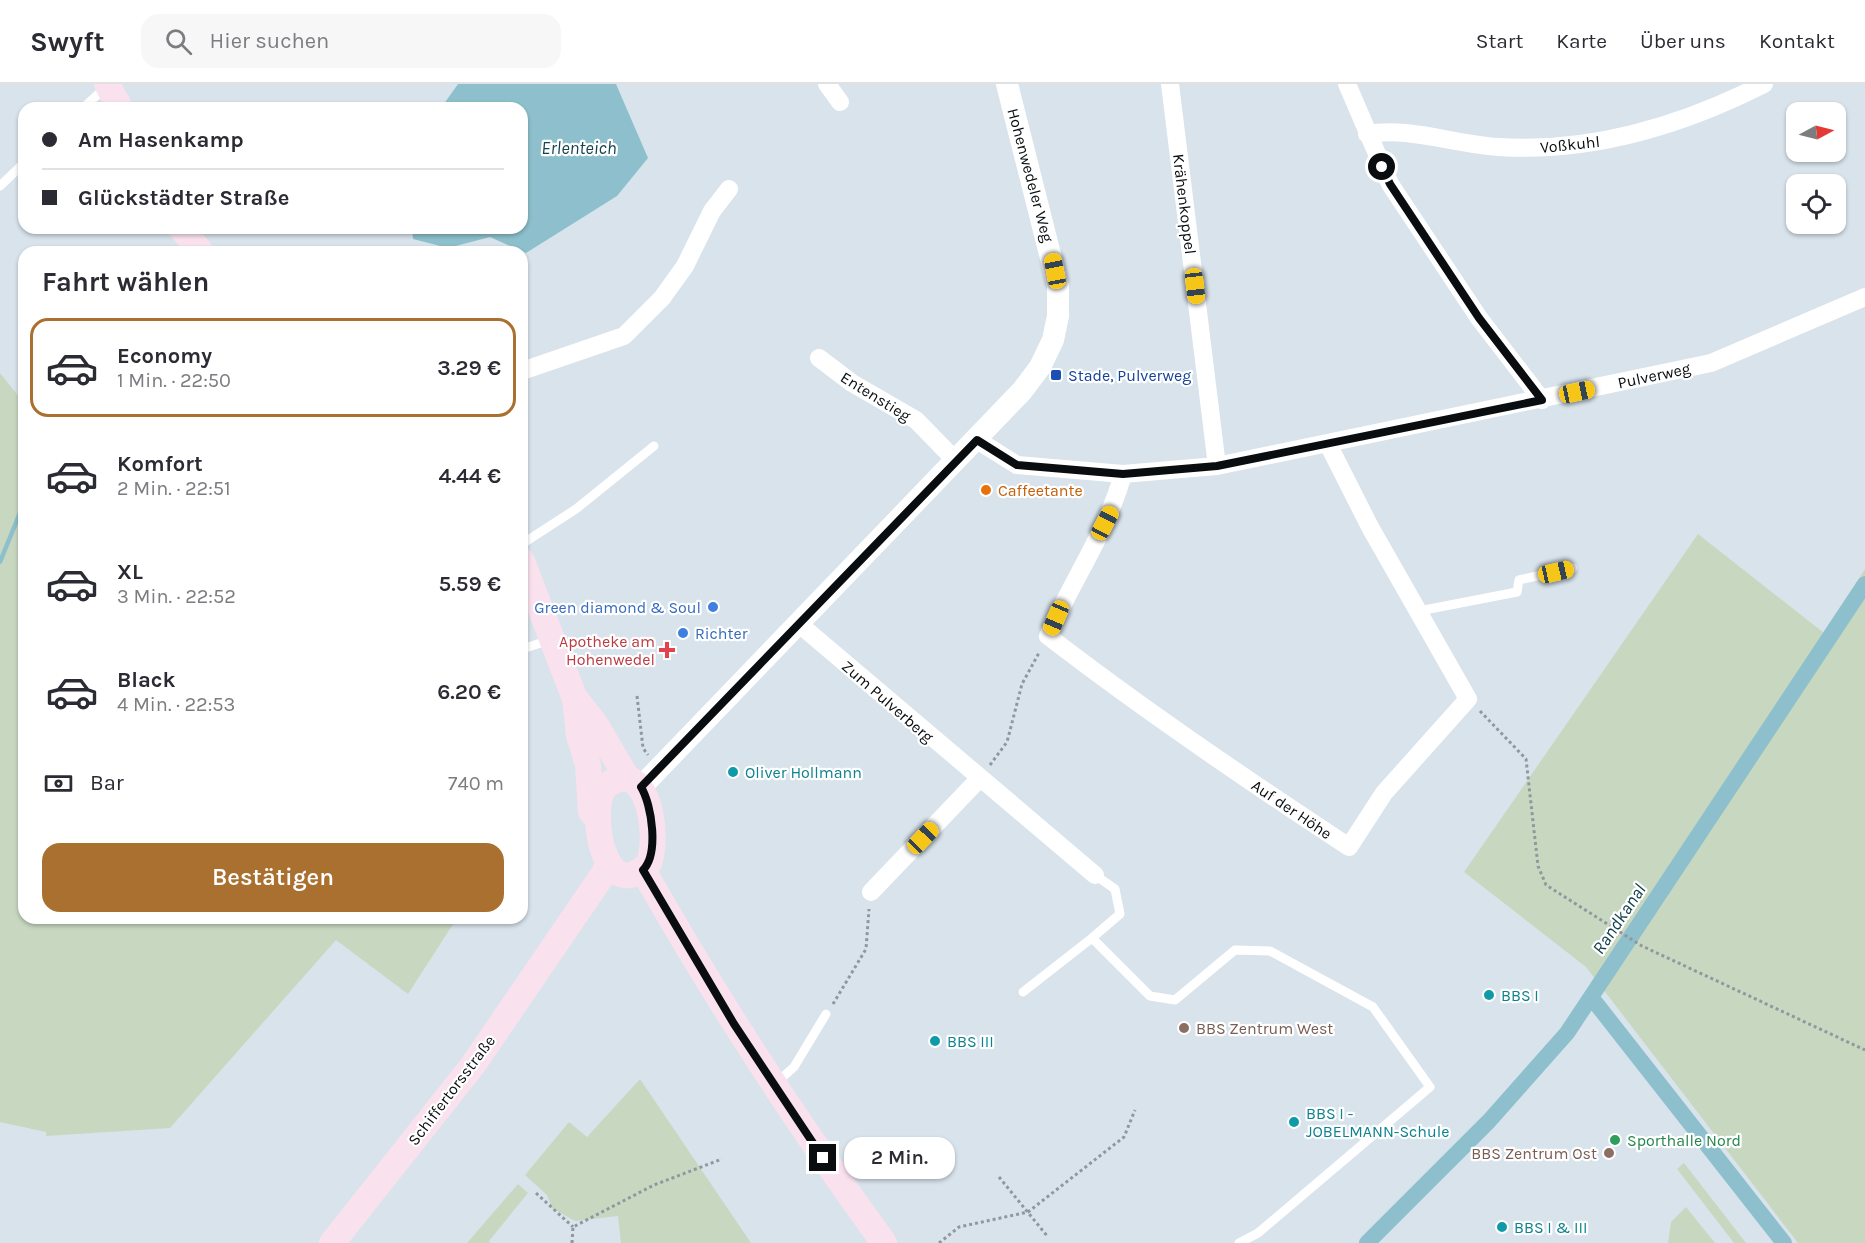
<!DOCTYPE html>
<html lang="de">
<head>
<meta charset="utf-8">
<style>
  :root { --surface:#fff; --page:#f7f7f7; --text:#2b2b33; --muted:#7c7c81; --line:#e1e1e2; --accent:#aa702f }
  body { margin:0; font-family:Karla,sans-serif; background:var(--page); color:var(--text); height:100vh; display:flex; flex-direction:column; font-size:22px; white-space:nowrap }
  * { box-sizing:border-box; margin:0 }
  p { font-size:20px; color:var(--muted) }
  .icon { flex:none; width:33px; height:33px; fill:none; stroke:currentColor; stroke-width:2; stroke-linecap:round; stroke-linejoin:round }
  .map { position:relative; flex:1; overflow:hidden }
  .sheet { position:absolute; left:18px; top:162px; width:510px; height:678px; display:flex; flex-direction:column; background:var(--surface); border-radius:18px; box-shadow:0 2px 4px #0004 }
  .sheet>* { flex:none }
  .top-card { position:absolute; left:18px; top:18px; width:510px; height:132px; border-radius:18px; box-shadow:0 2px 4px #0004; display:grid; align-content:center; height:132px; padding:0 24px; background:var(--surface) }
  .needle { width:39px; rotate:83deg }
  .fabs { position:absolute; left:1786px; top:18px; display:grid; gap:12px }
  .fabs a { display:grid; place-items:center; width:60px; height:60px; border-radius:12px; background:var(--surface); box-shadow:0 2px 4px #0004; font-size:30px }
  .end { position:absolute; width:27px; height:27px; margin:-14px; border:8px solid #090d0f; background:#fff; box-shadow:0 0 0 3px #fff }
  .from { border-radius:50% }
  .bubble { position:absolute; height:42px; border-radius:18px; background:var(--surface); box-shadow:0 2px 4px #0004; font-size:20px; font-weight:600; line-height:42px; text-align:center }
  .car { position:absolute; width:18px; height:36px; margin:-18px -9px; border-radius:8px; box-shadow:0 0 4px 2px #0007; background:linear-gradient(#f5c518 24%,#345 0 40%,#f5c518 0 76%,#345 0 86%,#f5c518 0) }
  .top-card b { display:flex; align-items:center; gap:21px; height:57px; font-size:22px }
  .top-card b+b { border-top:2px solid var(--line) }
  .top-card i { width:15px; height:15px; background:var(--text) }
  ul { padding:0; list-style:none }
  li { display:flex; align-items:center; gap:18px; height:99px; margin:0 12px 9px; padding:0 12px; border:3px solid transparent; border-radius:18px }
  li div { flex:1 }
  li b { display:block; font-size:22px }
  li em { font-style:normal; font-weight:600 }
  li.selected { border-color:var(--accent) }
  li>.icon { width:54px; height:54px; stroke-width:1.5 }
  h2 { padding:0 24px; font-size:27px; line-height:72px }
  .pay { display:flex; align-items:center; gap:15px; height:66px; padding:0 24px; font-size:22px }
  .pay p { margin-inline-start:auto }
  .cta { display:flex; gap:12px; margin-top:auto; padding:12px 24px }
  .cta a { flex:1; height:69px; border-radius:18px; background:var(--accent); color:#fff; font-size:24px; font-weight:600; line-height:69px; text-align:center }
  header { display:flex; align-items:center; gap:36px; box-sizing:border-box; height:84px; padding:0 30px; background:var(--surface); border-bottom:2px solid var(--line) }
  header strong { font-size:28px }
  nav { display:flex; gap:33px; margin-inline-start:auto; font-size:21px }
  .search { width:420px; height:54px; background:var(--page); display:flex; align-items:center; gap:15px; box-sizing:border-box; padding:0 21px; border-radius:18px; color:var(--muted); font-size:22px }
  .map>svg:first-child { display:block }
</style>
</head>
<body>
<header>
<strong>Swyft</strong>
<div class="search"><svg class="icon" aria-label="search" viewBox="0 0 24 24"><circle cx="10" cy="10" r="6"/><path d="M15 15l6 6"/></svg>Hier suchen</div>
<nav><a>Start</a><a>Karte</a><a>Über uns</a><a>Kontakt</a></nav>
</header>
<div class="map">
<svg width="1865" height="1159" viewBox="0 0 1865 1159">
  <rect width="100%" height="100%" fill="#d8e3ec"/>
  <path fill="#c8d8c0" d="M0,289L24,319V834H457L408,910L336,856L170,1044L46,1052V1048L0,1038Z
    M1698,450L1824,549L1865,485V1159H1798L1586,883L1464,788Z
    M640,995L751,1159H621L618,1132L575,1137L552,1124L547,1111L525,1091L569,1038L587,1053Z
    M1684,1079L1746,1159H1734L1677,1085Z
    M518,1100L528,1109L489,1157L490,1159H467Z
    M1686,1123L1715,1159H1668L1671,1138Z"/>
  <path fill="#8dc0cc" d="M458,0H616L648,74L617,112L526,169L490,153L448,164L413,155L412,144H522V24H441Z"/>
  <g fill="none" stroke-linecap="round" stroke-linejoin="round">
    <path stroke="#8dc0cc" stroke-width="4.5" d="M0,478L24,419"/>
    <path stroke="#8dc0cc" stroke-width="16" d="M1591,913L1784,1159
      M1367,1159L1489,1037L1567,949L1865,500"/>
    <path stroke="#90989f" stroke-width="3" stroke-dasharray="3 3" stroke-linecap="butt" d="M637,612L643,664L648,671
      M1480,627L1526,675L1538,782L1546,801L1642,862L1865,966
      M990,681L1007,658L1022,600L1040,567
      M833,920L866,865L869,825
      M999,1093L1048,1153
      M536,1109L573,1143
      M572,1159L573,1143L654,1101L722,1075
      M939,1159L959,1143L1028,1128L1124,1053L1135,1026"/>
    <path stroke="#fff" stroke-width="9" d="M83,24L106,3
      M0,102L24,79
      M522,460L576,425L654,362
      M1419,527L1517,508L1519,496L1573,484
      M522,565L550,556
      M1092,854L1120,830L1115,805L1095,791
      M1023,908L1092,854L1150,912L1175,916L1235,866L1270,867L1373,923L1430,1003L1258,1149L1239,1159
      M775,1000L794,983L826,930"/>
    <path stroke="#fff" stroke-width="18" d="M827,0L840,18
      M1170,0L1217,382
      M1347,0L1390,100L1479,234L1542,316
      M1367,50C1411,43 1453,60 1498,63C1591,69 1681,42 1764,0
      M819,274L852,299L916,336L956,377
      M522,287L624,252L662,214L685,182L712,127L729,105
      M977,356L1017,381L1123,390L1217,382L1711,279L1865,213
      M1123,390C1107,448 1071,498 1048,552C1145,627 1247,696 1349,763L1384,709L1468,615L1370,443L1328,360
      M798,539L1095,791
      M871,808L979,695"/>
    <path stroke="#fff" stroke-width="22" d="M641,703L1022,307L1040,283L1053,256L1058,232V202L1007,0"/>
    <path stroke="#f9e1ee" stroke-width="26" d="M107,0L120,24
      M181,144L201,168
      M522,477L580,628
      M575,614L579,652L588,681L591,728
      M575,614L596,641L627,694
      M627,694C653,703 657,757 649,779C604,825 589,729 603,706C608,698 618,695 627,694Z
      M643,786C716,915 797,1039 884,1159
      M332,1159L473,981L604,789L608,780"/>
  </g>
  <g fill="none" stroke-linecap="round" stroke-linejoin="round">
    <path stroke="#090d0f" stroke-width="8" d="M823,1074L734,940L643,786C659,770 652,721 641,703L977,356L1017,381L1123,390L1217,382L1542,316L1479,234L1390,100L1382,83"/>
  </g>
  <rect fill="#1a4fb4" stroke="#fff" stroke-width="2" x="1050" y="285" width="12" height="12" rx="3"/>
  <circle fill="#e8710a" stroke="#fff" stroke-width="2" cx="986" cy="406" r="6"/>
  <g fill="#3f7fe0" stroke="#fff" stroke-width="2">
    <circle cx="713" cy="523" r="6"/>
    <circle cx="683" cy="549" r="6"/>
  </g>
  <path fill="#e0444e" stroke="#fff" stroke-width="2" d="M664 557h6v6h6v6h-6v6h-6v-6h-6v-6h6z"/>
  <g fill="#0f9aa8" stroke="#fff" stroke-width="2">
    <circle cx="733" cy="688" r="6"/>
    <circle cx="1489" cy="911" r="6"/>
    <circle cx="935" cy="957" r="6"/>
    <circle cx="1294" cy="1038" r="6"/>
    <circle cx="1502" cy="1143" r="6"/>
  </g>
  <g fill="#8d6e63" stroke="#fff" stroke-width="2">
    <circle cx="1184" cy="944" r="6"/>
    <circle cx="1609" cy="1069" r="6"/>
  </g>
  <circle fill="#2e9e5b" stroke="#fff" stroke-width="2" cx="1615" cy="1056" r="6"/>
  <g text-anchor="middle" stroke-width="4.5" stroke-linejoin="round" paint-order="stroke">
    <g font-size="16" fill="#090d0f" stroke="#fff">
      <text transform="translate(1570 60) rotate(-6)" y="6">Voßkuhl</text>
      <text transform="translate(1031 91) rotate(75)" y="6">Hohenwedeler Weg</text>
      <text transform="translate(1185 120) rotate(83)" y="6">Krähenkoppel</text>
      <text transform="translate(1654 291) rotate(-12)" y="6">Pulverweg</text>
      <text transform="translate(876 312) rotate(32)" y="6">Entenstieg</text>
      <text transform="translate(888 617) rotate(41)" y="6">Zum Pulverberg</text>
      <text transform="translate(1292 725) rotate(34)" y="6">Auf der Höhe</text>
      <text transform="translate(451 1006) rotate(-53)" y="6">Schiffertorsstraße</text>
    </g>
    <g font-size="16" fill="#164399" stroke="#fff" text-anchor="start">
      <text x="1068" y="297">Stade, Pulverweg</text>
    </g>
    <g font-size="16" fill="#c56008" stroke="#fff" text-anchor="start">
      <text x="998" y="412">Caffeetante</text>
    </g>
    <g font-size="16" fill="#366cbe" stroke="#fff" text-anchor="end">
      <text x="701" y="529">Green diamond &amp; Soul</text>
      <text x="695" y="555" text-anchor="start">Richter</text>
    </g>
    <g font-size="16" fill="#be3a42" stroke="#fff" text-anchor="end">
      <text x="655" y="563">Apotheke am<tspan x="655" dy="18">Hohenwedel</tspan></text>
    </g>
    <g font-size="16" fill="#0d838f" stroke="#fff" text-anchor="start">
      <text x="745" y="694">Oliver Hollmann</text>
      <text x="1501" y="917">BBS I</text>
      <text x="947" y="963">BBS III</text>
      <text x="1306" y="1035">BBS I -<tspan x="1306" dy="18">JOBELMANN-Schule</tspan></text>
      <text x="1514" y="1149">BBS I &amp; III</text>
    </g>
    <g font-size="16" fill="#785e54" stroke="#fff" text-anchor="start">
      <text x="1196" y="950">BBS Zentrum West</text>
      <text x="1597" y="1075" text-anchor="end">BBS Zentrum Ost</text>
    </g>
    <g font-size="16" fill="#27864d" stroke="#fff" text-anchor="start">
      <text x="1627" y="1062">Sporthalle Nord</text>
    </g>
    <g font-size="18" font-style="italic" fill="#15434d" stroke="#fff">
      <text x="579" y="70">Erlenteich</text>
      <text transform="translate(1619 835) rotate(-56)" y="6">Randkanal</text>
    </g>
  </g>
</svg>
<div class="fabs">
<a><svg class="needle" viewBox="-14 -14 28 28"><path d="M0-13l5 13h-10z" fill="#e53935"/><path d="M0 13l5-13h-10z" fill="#7c7c81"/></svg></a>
<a><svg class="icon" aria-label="locate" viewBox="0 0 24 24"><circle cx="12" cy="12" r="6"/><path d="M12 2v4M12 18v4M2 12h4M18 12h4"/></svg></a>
</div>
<i class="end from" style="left:1382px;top:83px"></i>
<i class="end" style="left:823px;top:1074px"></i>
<div class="bubble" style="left:844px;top:1053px;width:111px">2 Min.</div>
<i class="car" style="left:1055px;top:187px;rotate:349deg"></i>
<i class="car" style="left:1195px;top:202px;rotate:173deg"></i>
<i class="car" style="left:1577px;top:308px;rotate:78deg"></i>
<i class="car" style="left:1105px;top:439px;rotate:28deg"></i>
<i class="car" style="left:1556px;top:488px;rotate:77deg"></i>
<i class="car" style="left:1056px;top:534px;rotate:203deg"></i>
<i class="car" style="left:923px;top:754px;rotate:44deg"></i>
<div class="top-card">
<b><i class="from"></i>Am Hasenkamp</b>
<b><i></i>Glückstädter Straße</b>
</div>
<section class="sheet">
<h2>Fahrt wählen</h2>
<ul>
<li class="selected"><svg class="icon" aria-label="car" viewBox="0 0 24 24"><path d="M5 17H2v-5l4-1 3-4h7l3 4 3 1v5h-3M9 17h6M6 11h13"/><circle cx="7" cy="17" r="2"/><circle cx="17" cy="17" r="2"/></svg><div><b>Economy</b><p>1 Min. · 22:50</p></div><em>3.29 €</em></li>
<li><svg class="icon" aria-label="car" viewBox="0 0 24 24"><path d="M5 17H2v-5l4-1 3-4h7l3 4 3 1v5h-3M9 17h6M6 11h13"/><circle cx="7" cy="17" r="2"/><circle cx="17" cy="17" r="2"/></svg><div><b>Komfort</b><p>2 Min. · 22:51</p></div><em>4.44 €</em></li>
<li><svg class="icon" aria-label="car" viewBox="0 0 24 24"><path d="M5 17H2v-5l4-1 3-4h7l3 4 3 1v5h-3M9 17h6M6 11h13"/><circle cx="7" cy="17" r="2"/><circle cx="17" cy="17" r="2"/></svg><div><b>XL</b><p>3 Min. · 22:52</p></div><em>5.59 €</em></li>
<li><svg class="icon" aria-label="car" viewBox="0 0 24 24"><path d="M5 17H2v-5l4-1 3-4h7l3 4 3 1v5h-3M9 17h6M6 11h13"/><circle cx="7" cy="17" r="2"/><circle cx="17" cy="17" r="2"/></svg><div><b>Black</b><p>4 Min. · 22:53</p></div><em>6.20 €</em></li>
</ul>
<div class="pay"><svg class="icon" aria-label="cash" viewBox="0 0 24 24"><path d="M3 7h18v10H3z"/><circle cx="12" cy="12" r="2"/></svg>Bar<p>740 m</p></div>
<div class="cta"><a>Bestätigen</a></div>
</section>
</div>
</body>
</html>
